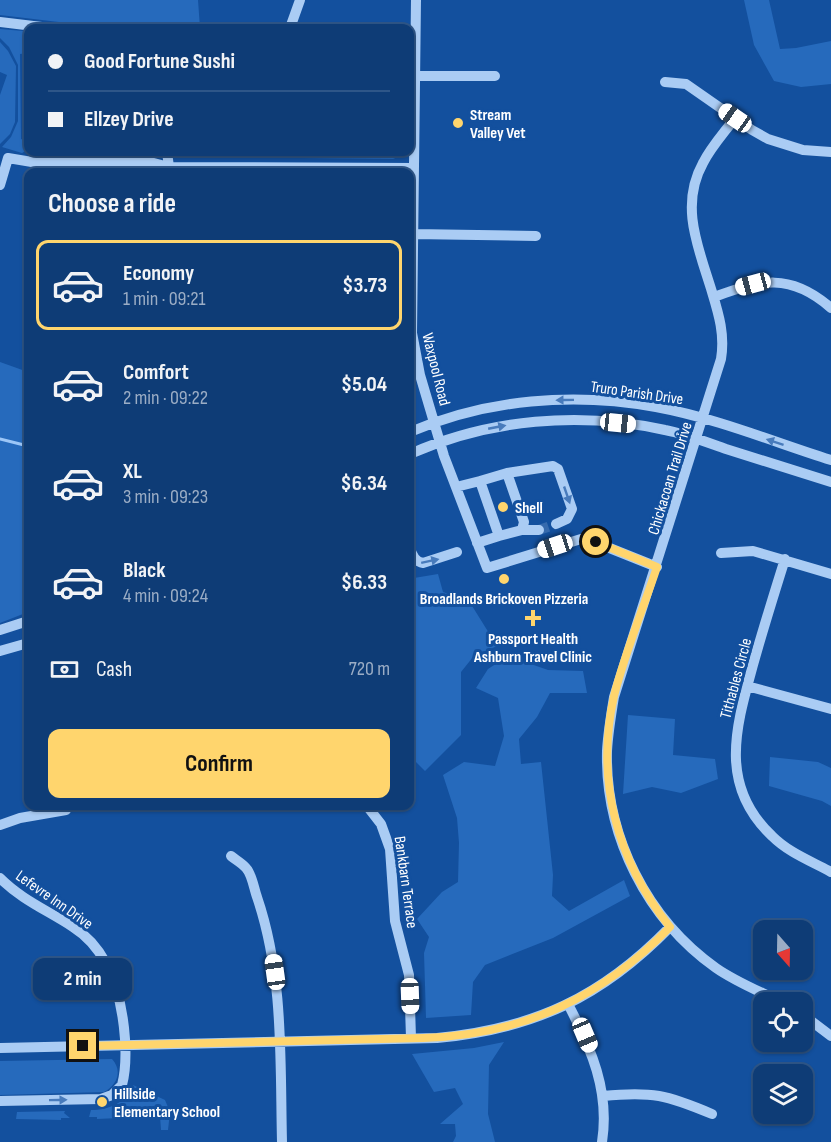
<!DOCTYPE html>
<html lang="en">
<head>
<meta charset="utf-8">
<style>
  :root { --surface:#0e3c76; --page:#1c477e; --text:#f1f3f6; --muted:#9badc5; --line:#2e5688; --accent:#ffd56d }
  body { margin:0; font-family:"Sofia Sans Condensed",sans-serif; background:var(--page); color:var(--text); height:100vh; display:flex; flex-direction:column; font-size:22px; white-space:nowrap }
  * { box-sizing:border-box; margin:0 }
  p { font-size:20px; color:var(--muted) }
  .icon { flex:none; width:33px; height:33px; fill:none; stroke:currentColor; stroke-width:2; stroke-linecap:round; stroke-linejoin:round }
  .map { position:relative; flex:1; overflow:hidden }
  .panel { position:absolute; left:24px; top:168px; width:390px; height:642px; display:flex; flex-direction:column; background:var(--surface); border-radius:12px; box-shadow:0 2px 4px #0004,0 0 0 2px var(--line) }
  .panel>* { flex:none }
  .top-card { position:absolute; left:24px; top:24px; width:390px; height:132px; border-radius:12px; box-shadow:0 2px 4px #0004,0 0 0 2px var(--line); display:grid; align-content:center; height:132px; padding:0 24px; background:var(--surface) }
  .needle { width:39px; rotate:160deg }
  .controls { position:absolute; left:753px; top:920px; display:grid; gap:12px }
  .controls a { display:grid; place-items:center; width:60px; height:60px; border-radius:12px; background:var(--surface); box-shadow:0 2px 4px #0004,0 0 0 2px var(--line); font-size:30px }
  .end { position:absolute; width:27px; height:27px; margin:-14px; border:8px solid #ffd56d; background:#111; box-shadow:0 0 0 3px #111 }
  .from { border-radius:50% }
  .bubble { position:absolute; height:42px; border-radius:12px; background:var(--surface); box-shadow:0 2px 4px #0004,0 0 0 2px var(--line); font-size:20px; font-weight:700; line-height:42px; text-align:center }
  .car { position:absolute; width:18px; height:36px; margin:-18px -9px; border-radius:8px; box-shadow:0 0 4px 2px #0007; background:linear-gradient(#fff 24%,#345 0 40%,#fff 0 76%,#345 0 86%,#fff 0) }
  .top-card b { display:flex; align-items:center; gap:21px; height:57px; font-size:22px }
  .top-card b+b { border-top:2px solid var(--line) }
  .top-card i { width:15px; height:15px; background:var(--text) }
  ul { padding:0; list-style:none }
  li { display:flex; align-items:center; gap:18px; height:90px; margin:0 12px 9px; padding:0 12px; border:3px solid transparent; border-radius:12px }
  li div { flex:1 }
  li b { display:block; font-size:22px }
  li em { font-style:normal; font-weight:700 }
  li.on { border-color:var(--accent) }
  li>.icon { width:54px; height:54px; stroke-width:1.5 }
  h2 { padding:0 24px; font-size:27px; line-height:72px }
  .pay { display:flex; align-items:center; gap:15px; height:66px; padding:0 24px; font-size:22px }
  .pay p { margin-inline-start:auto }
  .button { display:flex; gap:12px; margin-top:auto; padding:12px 24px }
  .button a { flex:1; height:69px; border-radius:12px; background:var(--accent); color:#111; font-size:24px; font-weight:700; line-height:69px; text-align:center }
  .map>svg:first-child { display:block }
</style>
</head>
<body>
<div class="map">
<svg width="831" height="1142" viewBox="0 0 831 1142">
  <rect width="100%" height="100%" fill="#13509e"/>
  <path fill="#266abc" d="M0,0H198L200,28H109L0,15Z
    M744,0H769L780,49L796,48L831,41V84L801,87L774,81L754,45Z
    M0,29L23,31L28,36V53L20,54L21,139L28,141L27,150L22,153L2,147L11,137L18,121V65L9,47L0,38Z
    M0,42L8,51L16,66L15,122L10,134L0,144V95L7,75L0,72Z
    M180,152H401L399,154L400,156L393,159L194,157Z
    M0,362L28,372V612L0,623Z
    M410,567L414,578L438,574L443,592L469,601L497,646L473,657L461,672V735L425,771L410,756Z
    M508,656L548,670L583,671L587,693H550L537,717L519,739L521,764L541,762L553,875L552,896L569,911L624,880L630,896L553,938L485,965L473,982L471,1015L426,1018L424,953L429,937L417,919L442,892L458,882L459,843L457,818L443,775L464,762L495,766L504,736L498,698L476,688L488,669Z
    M628,715L675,719L673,755L715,759L718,779L681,793L652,787L623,794Z
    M770,757L818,762L831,768V806L822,801L769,786Z
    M504,1042L489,1065L488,1114L495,1142H453L456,1136L455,1124H440L463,1104L455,1088L434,1092L412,1054L474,1048Z
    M112,1059C123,1071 117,1085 104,1092L0,1095V1061Z
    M133,1085L165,1100L170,1112L168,1130H161L160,1116L97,1119V1117H89L91,1110C110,1110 125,1103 133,1085Z
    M65,1111L64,1113L70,1118H61V1120L16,1119L17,1112Z"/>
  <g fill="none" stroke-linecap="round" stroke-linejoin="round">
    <path stroke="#9cc6f7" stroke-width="3" d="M0,439L28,446"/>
    <path stroke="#366aad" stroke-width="10" stroke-dasharray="10 5" stroke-linecap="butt" d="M539,530L556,524"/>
    <path stroke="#aaccf4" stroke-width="10" d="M416,0L412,333L420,375L444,456L487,568L581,539H587L657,567
      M0,22L50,28
      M290,28L300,0
      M415,76H495
      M665,82L686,84L752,130L768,139L803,150L831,152
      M735,118C724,133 711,147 703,163C679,206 699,249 712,292C719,315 725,335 721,359L614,697C611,715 608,733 607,751C605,836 647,919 716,968C736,982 759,991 781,1002
      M167,152L169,167L414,168
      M0,185L8,158L32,162H150L169,167V172
      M413,234L536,236
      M714,297C760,280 790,272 831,308
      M410,432C488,399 573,392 656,407C716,418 774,442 831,460
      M410,454C489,419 580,411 665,430C686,434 706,442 726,449C761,460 796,471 831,482
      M507,473L524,522L522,530
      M480,481L507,473L553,466L558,469L572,509L567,519L556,524
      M456,487L480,481L499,536L522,530H539
      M477,543L499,536
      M410,548C412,555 415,562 423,563L457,552
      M721,553L753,551L831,574
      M785,559C774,594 763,629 753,665C736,727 718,785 772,836C789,853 811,861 831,872
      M0,630L28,621
      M0,651L28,643
      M747,686L831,709
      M367,806L381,824L390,849L395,921L409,975L411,1038
      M0,825L20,818L66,810
      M231,856C236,860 242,863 246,868C252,874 254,889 257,897C284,976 280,1060 282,1142
      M0,878C22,900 47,910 73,927C111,951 122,997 125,1039C126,1055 126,1070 122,1085L112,1095L101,1099L0,1101
      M568,1004C591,1048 610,1091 602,1142
      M802,1014L831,1036
      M0,1048L437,1038C534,1029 602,997 670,927
      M603,1096C652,1091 667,1095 712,1114"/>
  </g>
  <defs><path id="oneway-solid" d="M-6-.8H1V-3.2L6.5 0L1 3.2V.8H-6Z" transform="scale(1.5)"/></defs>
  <g fill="#487bbc">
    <use href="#oneway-solid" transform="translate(565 400) rotate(179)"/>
    <use href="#oneway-solid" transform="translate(497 427) rotate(-11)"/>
    <use href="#oneway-solid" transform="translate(775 442) rotate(-162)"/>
    <use href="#oneway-solid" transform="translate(567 495) rotate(71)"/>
    <use href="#oneway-solid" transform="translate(430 561) rotate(-12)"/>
    <use href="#oneway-solid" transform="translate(58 1100) rotate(-1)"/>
  </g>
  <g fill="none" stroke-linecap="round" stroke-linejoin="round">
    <path stroke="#ffd56d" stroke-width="8" d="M83,1046L423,1038C523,1035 601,998 670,927C617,861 595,780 614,696C625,653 643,609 657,567L596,542"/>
  </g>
  <g fill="#ffd56d" stroke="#13509e" stroke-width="2">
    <circle cx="458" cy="123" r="6"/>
    <circle cx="503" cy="507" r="6"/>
    <circle cx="504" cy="579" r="6"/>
    <path d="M530 609h6v6h6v6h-6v6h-6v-6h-6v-6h6z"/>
    <circle cx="102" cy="1102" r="6"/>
  </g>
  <g text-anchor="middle" stroke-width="6" stroke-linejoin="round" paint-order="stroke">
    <g font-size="16" font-weight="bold" fill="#fff" stroke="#13509e" text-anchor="start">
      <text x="470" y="120">Stream<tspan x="470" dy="18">Valley Vet</tspan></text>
      <text x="515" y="513">Shell</text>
      <text x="504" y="604" text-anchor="middle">Broadlands Brickoven Pizzeria</text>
      <text x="533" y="644" text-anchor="middle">Passport Health<tspan x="533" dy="18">Ashburn Travel Clinic</tspan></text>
      <text x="114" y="1099">Hillside<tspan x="114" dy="18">Elementary School</tspan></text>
    </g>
    <g font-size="16" fill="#fff" stroke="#13509e">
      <text transform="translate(437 369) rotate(76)" y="6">Waxpool Road</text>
      <text transform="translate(637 392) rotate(8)" y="6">Truro Parish Drive</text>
      <text transform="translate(669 478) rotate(-73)" y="6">Chickacoan Trail Drive</text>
      <text transform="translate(735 678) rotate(-75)" y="6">Tithables Circle</text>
      <text transform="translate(407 882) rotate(82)" y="6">Bankbarn Terrace</text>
      <text transform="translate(55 899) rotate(35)" y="6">Lefevre Inn Drive</text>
    </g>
  </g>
</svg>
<div class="controls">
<a><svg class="needle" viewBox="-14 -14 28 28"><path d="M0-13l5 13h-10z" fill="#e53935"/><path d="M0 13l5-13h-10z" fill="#9badc5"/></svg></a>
<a><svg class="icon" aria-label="locate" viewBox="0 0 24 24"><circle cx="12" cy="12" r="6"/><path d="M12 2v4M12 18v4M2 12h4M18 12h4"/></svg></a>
<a><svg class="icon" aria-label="layers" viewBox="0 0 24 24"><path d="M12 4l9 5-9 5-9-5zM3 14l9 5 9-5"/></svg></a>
</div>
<i class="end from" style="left:596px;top:542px"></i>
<i class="end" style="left:83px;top:1046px"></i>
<div class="bubble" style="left:33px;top:958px;width:99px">2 min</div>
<i class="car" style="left:735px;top:118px;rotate:305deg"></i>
<i class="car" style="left:753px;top:284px;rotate:255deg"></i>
<i class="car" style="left:618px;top:423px;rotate:96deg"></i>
<i class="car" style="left:555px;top:546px;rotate:252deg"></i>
<i class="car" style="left:275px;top:972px;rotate:352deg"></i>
<i class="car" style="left:410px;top:996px;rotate:178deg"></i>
<i class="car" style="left:585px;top:1035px;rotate:157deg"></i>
<div class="top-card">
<b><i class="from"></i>Good Fortune Sushi</b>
<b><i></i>Ellzey Drive</b>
</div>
<section class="panel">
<h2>Choose a ride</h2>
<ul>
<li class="on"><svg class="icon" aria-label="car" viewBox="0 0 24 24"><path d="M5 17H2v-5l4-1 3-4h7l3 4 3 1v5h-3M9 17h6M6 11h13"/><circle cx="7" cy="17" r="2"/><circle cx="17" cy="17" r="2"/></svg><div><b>Economy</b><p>1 min · 09:21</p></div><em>$3.73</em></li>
<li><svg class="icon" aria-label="car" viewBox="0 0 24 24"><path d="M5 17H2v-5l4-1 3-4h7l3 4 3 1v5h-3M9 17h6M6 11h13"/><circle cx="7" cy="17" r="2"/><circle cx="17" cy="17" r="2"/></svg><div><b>Comfort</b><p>2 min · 09:22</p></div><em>$5.04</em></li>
<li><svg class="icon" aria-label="car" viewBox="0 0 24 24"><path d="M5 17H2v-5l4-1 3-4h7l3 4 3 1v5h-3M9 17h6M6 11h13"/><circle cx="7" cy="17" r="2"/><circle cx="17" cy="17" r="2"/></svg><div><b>XL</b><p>3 min · 09:23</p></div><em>$6.34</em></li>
<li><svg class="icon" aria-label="car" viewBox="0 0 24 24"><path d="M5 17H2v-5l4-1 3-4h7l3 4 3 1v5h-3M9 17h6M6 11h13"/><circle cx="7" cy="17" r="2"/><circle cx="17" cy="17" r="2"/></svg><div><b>Black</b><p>4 min · 09:24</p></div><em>$6.33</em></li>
</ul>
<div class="pay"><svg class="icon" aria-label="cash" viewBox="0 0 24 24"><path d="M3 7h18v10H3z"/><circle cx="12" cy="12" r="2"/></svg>Cash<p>720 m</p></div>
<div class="button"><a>Confirm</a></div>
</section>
</div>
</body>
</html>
